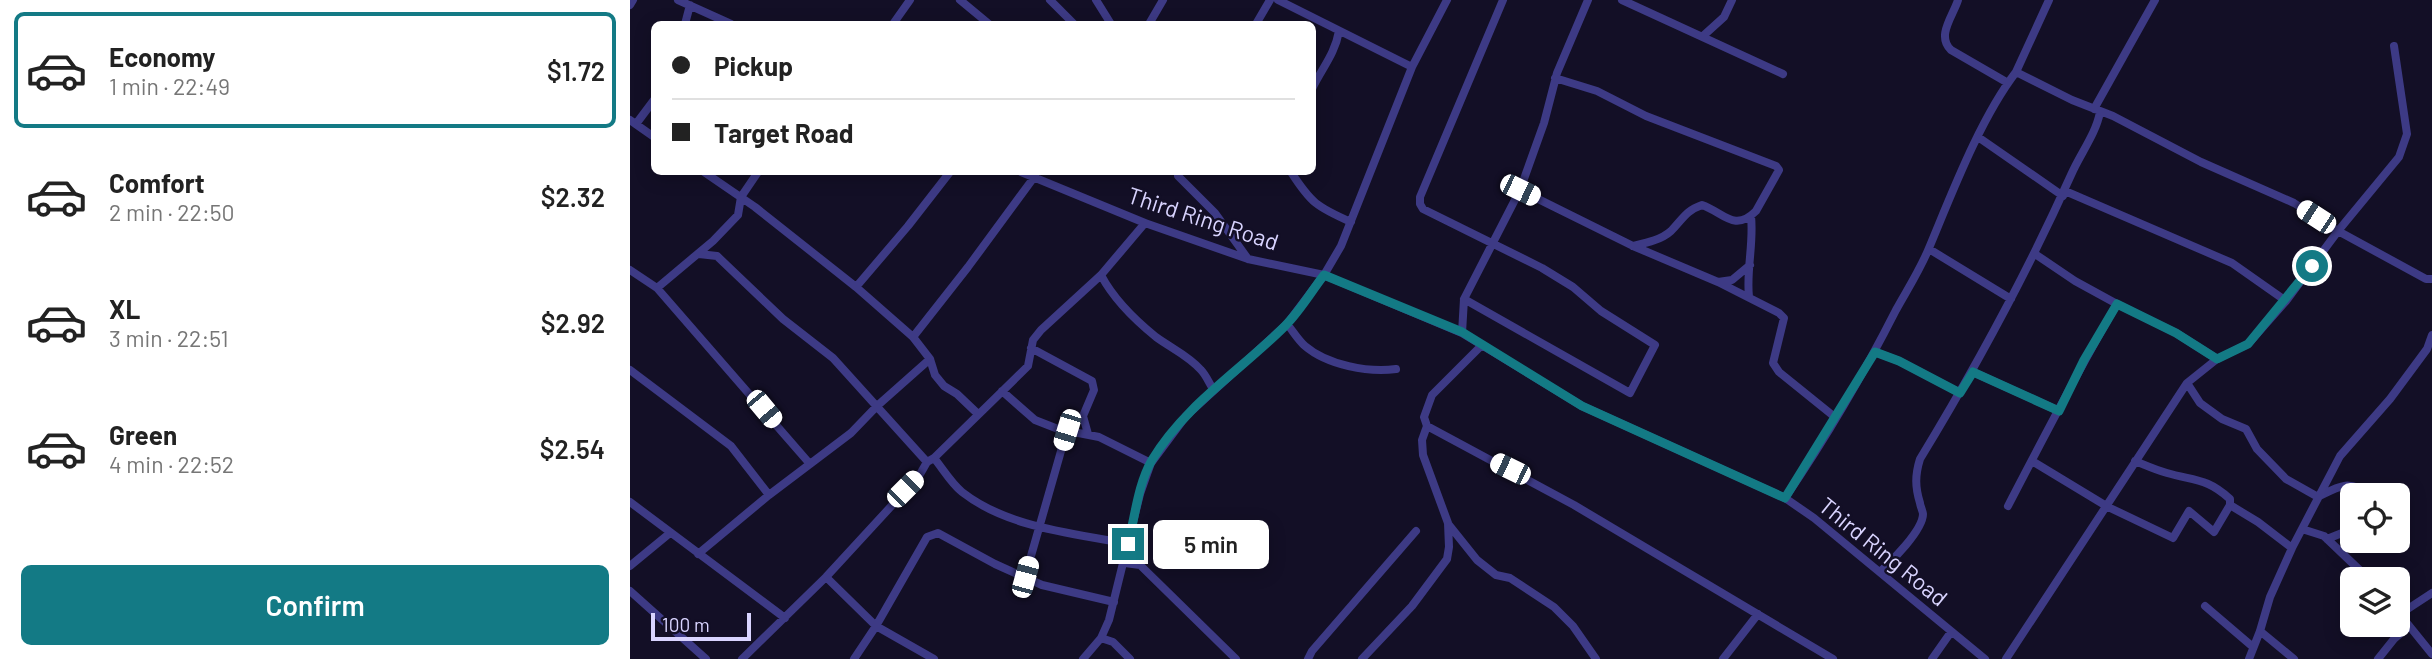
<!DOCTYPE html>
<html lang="en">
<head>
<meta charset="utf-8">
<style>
  :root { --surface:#fff; --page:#f6f6f6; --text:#222; --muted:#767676; --line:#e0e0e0; --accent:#137a85 }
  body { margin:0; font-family:Barlow,sans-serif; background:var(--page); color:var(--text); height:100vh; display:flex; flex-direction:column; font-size:26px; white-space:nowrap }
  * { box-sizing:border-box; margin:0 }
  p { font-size:23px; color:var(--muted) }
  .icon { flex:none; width:38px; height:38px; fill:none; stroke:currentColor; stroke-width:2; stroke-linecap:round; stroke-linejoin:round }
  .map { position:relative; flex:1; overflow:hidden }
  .drawer { display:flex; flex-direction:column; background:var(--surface); width:630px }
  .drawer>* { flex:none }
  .banner { position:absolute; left:21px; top:21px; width:665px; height:154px; border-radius:10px; box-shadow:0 4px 18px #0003; display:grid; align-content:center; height:154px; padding:0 21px; background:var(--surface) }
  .buttons { position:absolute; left:1710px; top:483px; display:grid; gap:14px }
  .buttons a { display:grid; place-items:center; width:70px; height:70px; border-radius:10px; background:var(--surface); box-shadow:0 4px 18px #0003; font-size:35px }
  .scale { position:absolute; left:21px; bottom:18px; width:100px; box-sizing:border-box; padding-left:7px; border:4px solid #d9d4ff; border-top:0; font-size:19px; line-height:24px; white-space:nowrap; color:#d9d4ff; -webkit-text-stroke:5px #130f26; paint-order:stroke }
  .end { position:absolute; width:32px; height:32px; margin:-16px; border:9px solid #137a85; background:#fff; box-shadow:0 0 0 4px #fff }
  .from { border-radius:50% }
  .bubble { position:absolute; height:49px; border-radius:10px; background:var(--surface); box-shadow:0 4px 18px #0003; font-size:23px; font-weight:600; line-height:49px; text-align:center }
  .car { position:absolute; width:21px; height:42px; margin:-21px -10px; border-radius:9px; box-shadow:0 0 5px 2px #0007; background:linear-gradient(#fff 24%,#345 0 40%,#fff 0 76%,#345 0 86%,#fff 0) }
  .banner b { display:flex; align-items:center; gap:24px; height:66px; font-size:26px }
  .banner b+b { border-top:2px solid var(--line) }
  .banner i { width:18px; height:18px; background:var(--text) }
  ul { padding:12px 0 0; list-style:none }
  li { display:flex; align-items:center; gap:21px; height:116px; margin:0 14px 10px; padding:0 7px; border:4px solid transparent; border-radius:10px }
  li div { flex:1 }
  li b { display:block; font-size:26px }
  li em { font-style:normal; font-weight:600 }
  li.on { border-color:var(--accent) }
  li>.icon { width:63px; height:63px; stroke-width:1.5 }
  .button { display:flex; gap:14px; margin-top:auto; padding:14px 21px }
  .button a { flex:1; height:80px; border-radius:10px; background:var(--accent); color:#fff; font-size:28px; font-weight:600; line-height:80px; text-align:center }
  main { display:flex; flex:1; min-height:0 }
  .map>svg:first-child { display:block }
</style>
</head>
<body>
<main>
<section class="drawer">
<ul>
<li class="on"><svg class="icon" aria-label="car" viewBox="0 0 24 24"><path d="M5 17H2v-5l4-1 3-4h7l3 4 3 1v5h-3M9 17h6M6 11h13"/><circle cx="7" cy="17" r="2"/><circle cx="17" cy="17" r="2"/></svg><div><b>Economy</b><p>1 min · 22:49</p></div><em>$1.72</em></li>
<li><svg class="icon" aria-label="car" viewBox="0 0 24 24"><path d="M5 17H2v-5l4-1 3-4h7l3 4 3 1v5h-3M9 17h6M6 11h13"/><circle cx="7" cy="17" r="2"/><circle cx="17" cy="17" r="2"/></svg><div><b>Comfort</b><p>2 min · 22:50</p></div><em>$2.32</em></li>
<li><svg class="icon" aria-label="car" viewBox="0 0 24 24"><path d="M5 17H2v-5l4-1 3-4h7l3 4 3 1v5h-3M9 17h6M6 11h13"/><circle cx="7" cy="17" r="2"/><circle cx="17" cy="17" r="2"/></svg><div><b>XL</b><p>3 min · 22:51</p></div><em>$2.92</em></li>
<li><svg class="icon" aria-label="car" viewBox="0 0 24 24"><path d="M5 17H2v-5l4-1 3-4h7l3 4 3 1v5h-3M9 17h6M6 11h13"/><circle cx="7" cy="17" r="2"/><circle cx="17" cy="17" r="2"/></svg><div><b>Green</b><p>4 min · 22:52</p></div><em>$2.54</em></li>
</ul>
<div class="button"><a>Confirm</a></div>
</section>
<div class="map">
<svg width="1802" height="659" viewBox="0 0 1802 659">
  <rect width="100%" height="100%" fill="#130f26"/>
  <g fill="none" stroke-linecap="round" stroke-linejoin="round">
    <path stroke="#3d3a85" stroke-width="8" d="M48,0L101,24
      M330,0L359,24
      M420,0L444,24
      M466,0L481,24
      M648,0L782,67
      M992,0L1153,74
      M1328,0C1323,16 1306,36 1321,50L1378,83
      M0,5L3,0
      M55,24L60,5
      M263,24L280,0
      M519,24L533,0
      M626,24L640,0
      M1073,36L1094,17L1102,0
      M1386,72L1419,0
      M925,78L967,91L1016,116L1146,166L1149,170L1126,211C1104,233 1093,212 1072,205C1055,211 1053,219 1041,231C1031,240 1016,243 1003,246
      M682,89C692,68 705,54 709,31
      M1464,109L1525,0
      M0,120L24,137
      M6,124L24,100
      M1348,137L1433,196
      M74,172L125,207L226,287L283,337L300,359L305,375L314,386L327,394L348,414
      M391,172L515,223L618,259L694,275L832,333L952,406L1155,498L1184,518L1355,659
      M549,172L548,176L585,213L618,259
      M661,172C681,203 687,207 721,222
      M890,190L1003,246L1088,282L1149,313L1154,318L1143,363L1149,372L1206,418
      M1435,191L1602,263L1656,301
      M1299,249L1381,299
      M69,254L87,256L153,319L203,358L297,462
      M1405,254L1445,281L1487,304L1546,333L1587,359
      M0,270L27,288L83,241L108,215L111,197L128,172
      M471,275C483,298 505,320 526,337C541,348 559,356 571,370C576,375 579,383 583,389
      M1088,282L1102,280L1120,265
      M226,287L278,226L320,172
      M27,288L180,464
      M1119,297C1116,270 1124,244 1121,216
      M834,299L1000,393L1025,345L971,311L943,287L912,268L793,209L790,204V197L873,0
      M657,324C663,331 668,340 675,346C697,365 739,373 766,369
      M832,333L834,299L890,190L914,123L927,73L958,0
      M283,337L338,267L405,176
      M401,348L462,381L464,390L453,416L458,434
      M1245,352L1269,361L1330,393
      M0,370L101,446L139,495
      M1343,372L1429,411
      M1557,383L1570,403L1592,419L1616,429L1627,449L1656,479L1688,497C1709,486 1719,479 1740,495
      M372,391L405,420L428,429L469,437L521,463
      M797,426L944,505L1203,659
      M304,458C313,469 321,483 332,492C378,528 443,533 498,544
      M1402,461L1478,507L1543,538L1559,511L1584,532L1600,505L1628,522L1662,548
      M1505,461C1515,465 1526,470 1537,473C1565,481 1577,478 1600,499V505
      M1155,498C1196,438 1233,375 1266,310C1277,290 1290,270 1299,248C1322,193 1350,119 1386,72L1442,100L1483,116L1571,162L1664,203L1708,231L1796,279H1802
      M0,502L155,618
      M1378,506C1413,439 1448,370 1487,304
      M819,525L847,560L866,575L880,578L924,607L943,626L966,659
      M1672,529L1694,536L1739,579
      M1697,539L1722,529
      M68,554L139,495L221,433L247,406L300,359
      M495,563L510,565L606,659
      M0,566L40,533
      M1250,572C1262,561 1293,530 1293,514C1293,512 1290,505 1290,503C1285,487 1285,475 1290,459C1346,367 1397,273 1441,175C1450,154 1466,134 1470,112
      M196,577L246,626L304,659
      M395,577L437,430
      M0,591L76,659
      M1575,606L1623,647
      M1768,612L1802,654
      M1770,614L1802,593
      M1630,631L1664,659
      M471,638L483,642L500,659
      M112,659L196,577L289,476L297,462L304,458L398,366L403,340L411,330L471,275L515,223
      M224,659L246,626L297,537L308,533L365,564L412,585L484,602
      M453,659L471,638L479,620L510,494L521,463L556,416L657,324L694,275L711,246L782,67L817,0
      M678,659L682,651L786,531
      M732,659L782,606L817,559L819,547L818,523L793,455L792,440L797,426L794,417L802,395L851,346
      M1093,659L1128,614
      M1302,659L1321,632
      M1376,659L1557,383L1587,359L1618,344L1656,301L1708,231L1769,157L1777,134L1764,46
      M1619,659L1630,631L1640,597L1662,548L1710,456L1760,399L1797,349L1802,335
      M1748,659L1764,639L1779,626"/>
  </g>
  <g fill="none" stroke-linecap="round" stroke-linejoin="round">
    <path stroke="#137a85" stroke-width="9" d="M498,544C505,517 508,484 522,460C555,405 610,371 655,326C670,311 681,292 694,275L832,332L952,406L1155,498L1245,352L1269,361L1330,393L1343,372L1429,411L1454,360L1487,304L1546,333L1587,359L1618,344L1682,266"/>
  </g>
  <g text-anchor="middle" stroke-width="5" stroke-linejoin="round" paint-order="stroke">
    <g font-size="23" fill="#d9d4ff" stroke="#130f26">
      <text transform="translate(573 219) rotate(18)" y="8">Third Ring Road</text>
      <text transform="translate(1253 552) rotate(39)" y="8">Third Ring Road</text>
    </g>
  </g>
</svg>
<div class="buttons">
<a><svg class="icon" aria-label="locate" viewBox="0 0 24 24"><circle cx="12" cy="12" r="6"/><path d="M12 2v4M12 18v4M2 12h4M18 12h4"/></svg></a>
<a><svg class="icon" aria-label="layers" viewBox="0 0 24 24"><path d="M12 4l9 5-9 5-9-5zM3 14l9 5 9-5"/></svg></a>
</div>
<div class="scale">100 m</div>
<i class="end from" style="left:1682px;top:266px"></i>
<i class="end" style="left:498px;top:544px"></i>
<div class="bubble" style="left:523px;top:520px;width:116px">5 min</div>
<i class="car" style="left:890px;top:190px;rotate:116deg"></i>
<i class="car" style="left:1686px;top:217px;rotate:303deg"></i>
<i class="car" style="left:134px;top:409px;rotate:140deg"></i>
<i class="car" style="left:437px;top:430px;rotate:197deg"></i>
<i class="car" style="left:880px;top:469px;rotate:296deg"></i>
<i class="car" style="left:275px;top:489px;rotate:45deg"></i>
<i class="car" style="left:395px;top:577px;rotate:15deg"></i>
<div class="banner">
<b><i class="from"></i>Pickup</b>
<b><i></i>Target Road</b>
</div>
</div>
</main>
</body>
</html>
